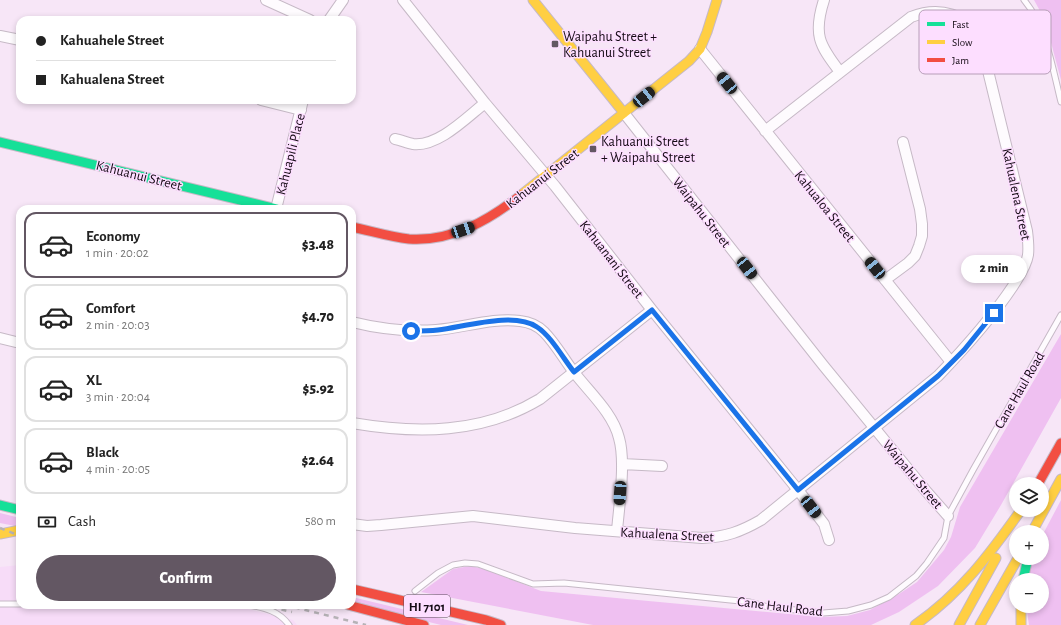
<!DOCTYPE html>
<html lang="en">
<head>
<meta charset="utf-8">
<style>
  :root { --surface:#fff; --page:#f6f6f6; --text:#222; --muted:#767676; --line:#e0e0e0; --accent:#635763 }
  body { margin:0; font-family:"Alegreya Sans",sans-serif; background:var(--page); color:var(--text); height:100vh; display:flex; flex-direction:column; font-size:15px; white-space:nowrap }
  * { box-sizing:border-box; margin:0 }
  p { font-size:13px; color:var(--muted) }
  .icon { flex:none; width:22px; height:22px; fill:none; stroke:currentColor; stroke-width:2; stroke-linecap:round; stroke-linejoin:round }
  .map { position:relative; flex:1; overflow:hidden }
  .side { position:absolute; left:16px; top:205px; width:340px; height:404px; display:flex; flex-direction:column; background:var(--surface); border-radius:12px; box-shadow:0 2px 6px #0003 }
  .side>* { flex:none }
  .guide { position:absolute; left:16px; top:16px; width:340px; height:88px; border-radius:12px; box-shadow:0 2px 6px #0003; display:grid; align-content:center; height:88px; padding:0 20px; background:var(--surface) }
  .fabs { position:absolute; left:1009px; top:477px; display:grid; gap:8px }
  .fabs a { display:grid; place-items:center; width:40px; height:40px; border-radius:50%; background:var(--surface); box-shadow:0 2px 6px #0003; font-size:20px }
  .end { position:absolute; width:18px; height:18px; margin:-9px; border:5px solid #1a73e8; background:#fff; box-shadow:0 0 0 2px #fff }
  .from { border-radius:50% }
  .bubble { position:absolute; height:28px; border-radius:14px; background:var(--surface); box-shadow:0 2px 6px #0003; font-size:13px; font-weight:800; line-height:28px; text-align:center }
  .car { position:absolute; width:12px; height:24px; margin:-12px -6px; border-radius:5px; box-shadow:0 0 3px 1px #0007; background:linear-gradient(#222 24%,#8ab4d8 0 40%,#222 0 76%,#8ab4d8 0 86%,#222 0) }
  .guide b { display:flex; align-items:center; gap:14px; height:38px; font-size:15px }
  .guide b+b { border-top:1px solid var(--line) }
  .guide i { width:10px; height:10px; background:var(--text) }
  ul { padding:7px 0 0; list-style:none }
  li { display:flex; align-items:center; gap:12px; height:66px; margin:0 8px 6px; padding:0 12px; border:2px solid var(--line); border-radius:12px }
  li div { flex:1 }
  li b { display:block; font-size:15px }
  li em { font-style:normal; font-weight:800 }
  li.on { border-color:var(--accent) }
  li>.icon { width:36px; height:36px; stroke-width:1.5 }
  .pay { display:flex; align-items:center; gap:10px; height:44px; padding:0 20px; font-size:15px }
  .pay p { margin-inline-start:auto }
  .button { display:flex; gap:8px; margin-top:auto; padding:8px 20px }
  .button a { flex:1; height:46px; border-radius:24px; background:var(--accent); color:#fff; font-size:16px; font-weight:800; line-height:46px; text-align:center }
  .map>svg:first-child { display:block }
</style>
</head>
<body>
<div class="map">
<svg width="1061" height="625" viewBox="0 0 1061 625">
  <rect width="100%" height="100%" fill="#f7e6f7"/>
  <path fill="#f7dcf8" d="M20,565V605H231L293,620L297,625H0V567Z"/>
  <path fill="#efc0f1" d="M1034,0H1061V80L1045,20Z
    M1061,334V398L1001,505L975,548L938,586L899,612L871,625H593L421,592L453,569L470,566L484,569L541,591L821,617L847,616L870,610L899,594L917,582L944,550L951,537L960,507Z
    M1061,500V625H1029L1026,606H1042V580H1028L1033,558H1042V536Z
    M0,513L20,518V527L0,523Z
    M352,597L468,625H441L352,603Z"/>
  <g fill="none" stroke-linecap="round" stroke-linejoin="round">
    <g stroke="#c6b9c6" stroke-width="7">
      <path id="lane" d="M1024,0C1046,26 1053,70 1061,102
        M415,591L438,573L453,565L465,563L478,564L533,584L564,583L750,602L768,607L823,613L848,611L871,605L889,597L916,576L927,563L944,538L948,516L973,470L1061,315
        M0,604H20
        M249,605C265,608 279,611 289,625"/>
    </g>
    <g stroke="#c6b9c6" stroke-width="12">
      <path id="street" d="M266,0L310,20
        M403,0L485,103L555,186L652,310L798,490L824,524L829,540
        M824,0C813,34 819,45 840,72
        M329,20L343,0
        M0,36L20,40
        M700,49L951,362
        M261,100L301,110
        M624,113L823,365L926,491L948,516
        M395,139C401,140 407,143 413,144C438,147 466,118 485,103
        M276,209L303,100
        M885,280L908,263L915,256L919,246L922,236V224L920,209L903,142
        M352,322C380,329 407,332 436,330C464,328 492,317 520,321C529,322 538,326 544,332C555,343 564,359 573,371C589,392 613,413 619,438C626,462 619,506 617,531
        M0,338L20,343
        M352,423C417,434 482,434 540,399L652,310
        M622,464L662,466
        M352,524L367,526L381,525L473,516L575,528L702,538C726,537 740,532 761,520L938,376C965,348 991,319 1013,286C1019,276 1026,267 1028,255C1029,247 1028,239 1027,231L981,42C968,13 939,6 911,17L765,131"/>
    </g>
    <g stroke="#c6b9c6" stroke-width="11">
      <path id="fast" d="M0,142L277,209
        M0,505L20,510
        M1023,580L1028,558"/>
    </g>
    <g stroke="#c6b9c6" stroke-width="11">
      <path id="slow" d="M533,0L624,113
        M521,195L689,61L700,49L707,32L717,0
        M1032,532L1061,479
        M0,534L20,530
        M1021,606V625
        M915,625C960,594 990,554 1021,510
        M959,625L996,558
        M980,625L1018,558"/>
    </g>
    <g stroke="#c6b9c6" stroke-width="11">
      <path id="jam" d="M352,227C371,231 390,237 409,239C452,242 489,220 521,195
        M1038,484L1061,443
        M352,589L486,620L501,625
        M348,605L424,625"/>
    </g>
    <use href="#lane" stroke="#fefbfe" stroke-width="5"/>
    <use href="#street" stroke="#fefbfe" stroke-width="10"/>
    <use href="#fast" stroke="#16e098" stroke-width="9"/>
    <use href="#slow" stroke="#ffcf43" stroke-width="9"/>
    <use href="#jam" stroke="#f24e42" stroke-width="9"/>
    <path stroke="#b6b2b6" stroke-width="2.5" stroke-dasharray="5 5" stroke-linecap="butt" d="M0,528L20,536
      M262,605L292,612
      M285,605L366,625"/>
  </g>
  <g fill="none" stroke-linecap="round" stroke-linejoin="round">
    <path stroke="#1a73e8" stroke-width="5" d="M411,331C420,331 429,331 438,330C464,327 514,311 537,327C551,336 563,358 574,372L652,310L798,490L938,376L964,350L994,313"/>
  </g>
  <g fill="#635763" stroke="#fddeff" stroke-width="1.5">
    <rect x="551" y="40" width="8" height="8" rx="2"/>
    <rect x="589" y="145" width="8" height="8" rx="2"/>
  </g>
  <g text-anchor="middle" stroke-width="3" stroke-linejoin="round" paint-order="stroke">
    <rect fill="#fddeff" stroke="#5a4a5a" stroke-width="1" x="404" y="595" width="46" height="22" rx="3"/>
    <g font-size="13" font-weight="bold" fill="#140a14">
      <text x="427" y="611">HI 7101</text>
    </g>
    <g font-size="14" fill="#140a14" stroke="#fddeff" text-anchor="start">
      <text x="563" y="41">Waipahu Street +<tspan x="563" dy="16">Kahuanui Street</tspan></text>
      <text x="601" y="146">Kahuanui Street<tspan x="601" dy="16">+ Waipahu Street</tspan></text>
    </g>
    <g font-size="14" fill="#140a14" stroke="#fddeff">
      <text transform="translate(290 154) rotate(-76)" y="5">Kahuapili Place</text>
      <text transform="translate(139 175) rotate(14)" y="5">Kahuanui Street</text>
      <text transform="translate(542 178) rotate(-38)" y="5">Kahuanui Street</text>
      <text transform="translate(1017 194) rotate(78)" y="5">Kahualena Street</text>
      <text transform="translate(825 206) rotate(51)" y="5">Kahualoa Street</text>
      <text transform="translate(702 212) rotate(52)" y="5">Waipahu Street</text>
      <text transform="translate(612 259) rotate(52)" y="5">Kahuanani Street</text>
      <text transform="translate(1019 390) rotate(-60)" y="5">Cane Haul Road</text>
      <text transform="translate(913 474) rotate(50)" y="5">Waipahu Street</text>
      <text transform="translate(667 534) rotate(3)" y="5">Kahualena Street</text>
      <text transform="translate(780 606) rotate(7)" y="5">Cane Haul Road</text>
    </g>
  </g>
  <rect x="919" y="10" width="132" height="64" rx="6" fill="#fddeff" stroke="#b79eb8" stroke-width="1"/>
  <rect x="927" y="22" width="18" height="4" fill="#16e098"/>
  <rect x="927" y="40" width="18" height="4" fill="#ffcf43"/>
  <rect x="927" y="58" width="18" height="4" fill="#f24e42"/>
  <g font-size="11" fill="#140a14">
    <text x="952" y="28">Fast</text>
    <text x="952" y="46">Slow</text>
    <text x="952" y="64">Jam</text>
  </g>
</svg>
<div class="fabs">
<a><svg class="icon" aria-label="layers" viewBox="0 0 24 24"><path d="M12 4l9 5-9 5-9-5zM3 14l9 5 9-5"/></svg></a>
<a>+</a>
<a>−</a>
</div>
<i class="end from" style="left:411px;top:331px"></i>
<i class="end" style="left:994px;top:313px"></i>
<div class="bubble" style="left:961px;top:255px;width:66px">2 min</div>
<i class="car" style="left:727px;top:83px;rotate:321deg"></i>
<i class="car" style="left:644px;top:97px;rotate:51deg"></i>
<i class="car" style="left:463px;top:230px;rotate:71deg"></i>
<i class="car" style="left:747px;top:268px;rotate:142deg"></i>
<i class="car" style="left:875px;top:268px;rotate:321deg"></i>
<i class="car" style="left:620px;top:493px;rotate:184deg"></i>
<i class="car" style="left:811px;top:507px;rotate:142deg"></i>
<div class="guide">
<b><i class="from"></i>Kahuahele Street</b>
<b><i></i>Kahualena Street</b>
</div>
<section class="side">
<ul>
<li class="on"><svg class="icon" aria-label="car" viewBox="0 0 24 24"><path d="M5 17H2v-5l4-1 3-4h7l3 4 3 1v5h-3M9 17h6M6 11h13"/><circle cx="7" cy="17" r="2"/><circle cx="17" cy="17" r="2"/></svg><div><b>Economy</b><p>1 min · 20:02</p></div><em>$3.48</em></li>
<li><svg class="icon" aria-label="car" viewBox="0 0 24 24"><path d="M5 17H2v-5l4-1 3-4h7l3 4 3 1v5h-3M9 17h6M6 11h13"/><circle cx="7" cy="17" r="2"/><circle cx="17" cy="17" r="2"/></svg><div><b>Comfort</b><p>2 min · 20:03</p></div><em>$4.70</em></li>
<li><svg class="icon" aria-label="car" viewBox="0 0 24 24"><path d="M5 17H2v-5l4-1 3-4h7l3 4 3 1v5h-3M9 17h6M6 11h13"/><circle cx="7" cy="17" r="2"/><circle cx="17" cy="17" r="2"/></svg><div><b>XL</b><p>3 min · 20:04</p></div><em>$5.92</em></li>
<li><svg class="icon" aria-label="car" viewBox="0 0 24 24"><path d="M5 17H2v-5l4-1 3-4h7l3 4 3 1v5h-3M9 17h6M6 11h13"/><circle cx="7" cy="17" r="2"/><circle cx="17" cy="17" r="2"/></svg><div><b>Black</b><p>4 min · 20:05</p></div><em>$2.64</em></li>
</ul>
<div class="pay"><svg class="icon" aria-label="cash" viewBox="0 0 24 24"><path d="M3 7h18v10H3z"/><circle cx="12" cy="12" r="2"/></svg>Cash<p>580 m</p></div>
<div class="button"><a>Confirm</a></div>
</section>
</div>
</body>
</html>
